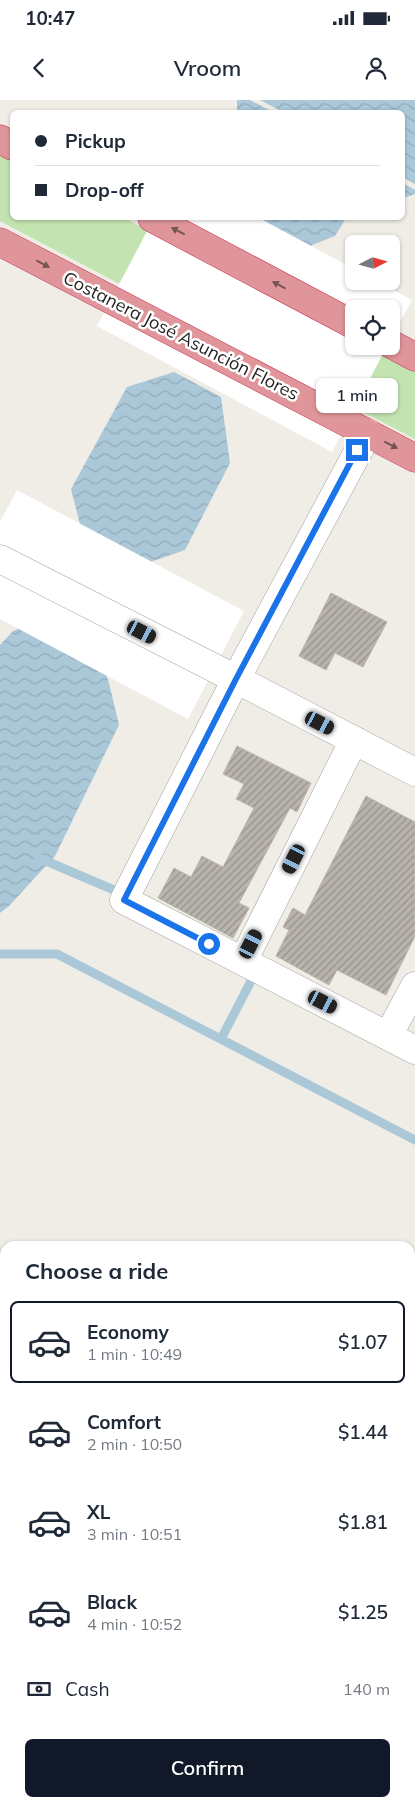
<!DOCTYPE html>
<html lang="en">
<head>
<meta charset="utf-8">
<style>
  :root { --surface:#fff; --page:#f2f2f3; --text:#1f2937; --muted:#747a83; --line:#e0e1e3; --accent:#111827 }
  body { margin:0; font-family:Mulish,sans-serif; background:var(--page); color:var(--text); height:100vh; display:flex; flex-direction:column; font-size:19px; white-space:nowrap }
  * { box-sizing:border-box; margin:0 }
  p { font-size:16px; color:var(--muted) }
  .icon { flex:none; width:28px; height:28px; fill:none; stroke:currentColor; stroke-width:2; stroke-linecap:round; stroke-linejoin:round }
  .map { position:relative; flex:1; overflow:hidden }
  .details { position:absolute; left:0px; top:1141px; width:415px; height:566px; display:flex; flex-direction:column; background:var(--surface); border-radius:15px 15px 0 0; box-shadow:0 1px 4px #0004 }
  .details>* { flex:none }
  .guide { position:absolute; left:10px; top:10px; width:395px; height:110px; border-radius:8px; box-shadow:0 1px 4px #0004; display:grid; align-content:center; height:110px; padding:0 25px; background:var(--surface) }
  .needle { width:32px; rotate:84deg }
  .fabs { position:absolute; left:345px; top:135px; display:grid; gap:10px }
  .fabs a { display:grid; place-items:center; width:55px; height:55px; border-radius:8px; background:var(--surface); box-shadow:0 1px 4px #0004; font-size:25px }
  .end { position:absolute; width:22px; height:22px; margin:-11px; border:6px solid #1a73e8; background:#fff; box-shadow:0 0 0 2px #fff }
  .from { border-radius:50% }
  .bubble { position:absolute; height:35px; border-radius:8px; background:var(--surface); box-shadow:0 1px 4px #0004; font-size:16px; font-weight:600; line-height:35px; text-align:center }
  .car { position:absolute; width:15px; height:30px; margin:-15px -8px; border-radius:6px; box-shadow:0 0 4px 1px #0007; background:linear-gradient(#222 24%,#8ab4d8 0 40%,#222 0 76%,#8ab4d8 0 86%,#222 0) }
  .guide b { display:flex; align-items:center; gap:18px; height:48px; font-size:19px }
  .guide b+b { border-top:1px solid var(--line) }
  .guide i { width:12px; height:12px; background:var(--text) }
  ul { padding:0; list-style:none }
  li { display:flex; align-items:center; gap:15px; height:82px; margin:0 10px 8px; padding:0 15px; border:2px solid transparent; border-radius:8px }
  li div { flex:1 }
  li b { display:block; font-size:19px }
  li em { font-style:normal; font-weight:600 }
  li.current { border-color:var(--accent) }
  li>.icon { width:45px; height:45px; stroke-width:1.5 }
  h2 { padding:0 25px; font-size:22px; line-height:60px }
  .pay { display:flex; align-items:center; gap:12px; height:55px; padding:0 25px; font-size:19px }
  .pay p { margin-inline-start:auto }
  .primary-button { display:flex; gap:10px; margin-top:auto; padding:10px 25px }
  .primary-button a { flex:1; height:58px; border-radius:8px; background:var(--accent); color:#fff; font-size:20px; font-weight:600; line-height:58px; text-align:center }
  .status { display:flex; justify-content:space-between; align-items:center; height:35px; padding:0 25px; background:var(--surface); direction:ltr }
  .status svg { height:14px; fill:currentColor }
  header { display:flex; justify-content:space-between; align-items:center; height:65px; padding:0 25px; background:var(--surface); font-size:22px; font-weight:600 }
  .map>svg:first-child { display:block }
</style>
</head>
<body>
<div class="status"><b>10:47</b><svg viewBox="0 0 49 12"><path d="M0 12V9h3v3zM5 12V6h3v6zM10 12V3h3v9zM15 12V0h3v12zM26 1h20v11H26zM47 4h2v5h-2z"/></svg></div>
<header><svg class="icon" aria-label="back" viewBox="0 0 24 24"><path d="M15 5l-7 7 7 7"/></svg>Vroom<svg class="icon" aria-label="person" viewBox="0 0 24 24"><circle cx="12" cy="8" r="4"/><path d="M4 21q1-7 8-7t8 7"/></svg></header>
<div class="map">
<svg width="415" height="1707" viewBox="0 0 415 1707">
  <defs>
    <pattern id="water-waves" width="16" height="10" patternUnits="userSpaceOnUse" patternTransform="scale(1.25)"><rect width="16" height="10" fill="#abc8d9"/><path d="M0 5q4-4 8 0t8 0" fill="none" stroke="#93abba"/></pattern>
    <pattern id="building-hatch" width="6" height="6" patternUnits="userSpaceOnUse" patternTransform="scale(1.25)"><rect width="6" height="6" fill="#b8b3ac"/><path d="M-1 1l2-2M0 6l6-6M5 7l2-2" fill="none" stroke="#95918b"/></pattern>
  </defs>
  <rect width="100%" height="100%" fill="#efede6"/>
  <path fill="#dddcdc" d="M0,1254L5,1258V1702H410V1578L415,1582V1707H0Z"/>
  <path fill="#c3e4b1" d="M0,53L12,60V118H124L198,156L173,212L0,121Z
    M354,246H370L415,270V339L299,279Z"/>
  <path fill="url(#water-waves)" d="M237,0H250L273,12H237Z
    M260,0H415V84L403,77L402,12H283Z
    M403,83L415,90V94L403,98Z
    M248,118H346L335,136L297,151Z
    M174,272L221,297L230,363L185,450L136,467L83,436L71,389L127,287Z
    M45,518L96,546L109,583L119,625L55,756L9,806L0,813V545L13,531Z"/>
  <path fill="#fff" d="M154,118H259L354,169V181H377L412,200L391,239V209H354V246H387L332,352L97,226Z
    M17,390L244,511L188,619L0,519V422Z"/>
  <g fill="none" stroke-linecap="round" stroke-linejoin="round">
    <path stroke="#abc8d9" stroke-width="9" d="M39,758L114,790
      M0,854H57L415,1040
      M221,939L252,879"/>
  </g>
  <path fill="url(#building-hatch)" stroke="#bfb6aa" d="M331,493L387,522L363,567L335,553L326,570L299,556Z
    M237,646L311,683L297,712L290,708L239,803L249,808L233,838L158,798L174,768L191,777L202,756L223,767L254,708L236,699L244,684L223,674Z
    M366,696L415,722V836L386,895L337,870L329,885L276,856L289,830L283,827L293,808L305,815Z"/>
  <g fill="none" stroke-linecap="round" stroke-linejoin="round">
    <g stroke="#a3a3a3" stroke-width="29">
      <path id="minor" d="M368,333L236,579L124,800L415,950
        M0,459L236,579L415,672
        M243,861L354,640
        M388,936L415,886
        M0,1692L5,1690
        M176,1702L180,1707
        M312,1707V1702"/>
    </g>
    <g stroke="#cb3555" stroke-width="29">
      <path id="highway" d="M0,39L12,46
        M152,118L354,225
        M0,142L415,358
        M391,244L415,257"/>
    </g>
    <use href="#minor" stroke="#fff" stroke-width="28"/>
    <use href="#highway" stroke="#df9599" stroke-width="28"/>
  </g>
  <defs><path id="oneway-solid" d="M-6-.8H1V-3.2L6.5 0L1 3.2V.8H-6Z" transform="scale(1.25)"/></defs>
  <g fill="#755456">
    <use href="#oneway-solid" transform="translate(178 131) rotate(-153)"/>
    <use href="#oneway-solid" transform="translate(43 164) rotate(28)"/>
    <use href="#oneway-solid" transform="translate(279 185) rotate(-152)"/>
    <use href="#oneway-solid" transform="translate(391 345) rotate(27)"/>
  </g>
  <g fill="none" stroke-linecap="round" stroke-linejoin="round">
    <path stroke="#1a73e8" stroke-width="6" d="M209,844L124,800L236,579L357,350"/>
  </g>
  <g text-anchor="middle" stroke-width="5" stroke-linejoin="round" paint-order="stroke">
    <g font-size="18" fill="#1f1f1f" stroke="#fff">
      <text transform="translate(181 236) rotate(27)" y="6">Costanera José Asunción Flores</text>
    </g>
  </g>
</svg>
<div class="fabs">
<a><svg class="needle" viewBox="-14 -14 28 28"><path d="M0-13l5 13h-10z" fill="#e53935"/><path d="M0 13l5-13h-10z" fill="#747a83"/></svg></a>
<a><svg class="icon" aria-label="locate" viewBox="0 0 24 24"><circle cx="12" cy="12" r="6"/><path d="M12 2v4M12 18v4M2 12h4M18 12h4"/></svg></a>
</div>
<i class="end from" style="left:209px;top:844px"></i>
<i class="end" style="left:357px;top:350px"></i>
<div class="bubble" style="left:316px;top:278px;width:82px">1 min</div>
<i class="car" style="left:142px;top:532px;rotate:117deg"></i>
<i class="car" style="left:320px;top:623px;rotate:117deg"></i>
<i class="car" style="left:294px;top:759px;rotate:207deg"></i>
<i class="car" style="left:251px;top:844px;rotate:27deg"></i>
<i class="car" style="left:323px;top:902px;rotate:117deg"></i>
<div class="guide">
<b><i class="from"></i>Pickup</b>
<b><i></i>Drop-off</b>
</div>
<section class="details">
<h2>Choose a ride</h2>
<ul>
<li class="current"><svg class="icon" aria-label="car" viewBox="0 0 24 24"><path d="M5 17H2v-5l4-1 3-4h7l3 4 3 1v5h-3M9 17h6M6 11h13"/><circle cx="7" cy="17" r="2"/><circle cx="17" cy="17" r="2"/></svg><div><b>Economy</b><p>1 min · 10:49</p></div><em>$1.07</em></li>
<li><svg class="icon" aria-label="car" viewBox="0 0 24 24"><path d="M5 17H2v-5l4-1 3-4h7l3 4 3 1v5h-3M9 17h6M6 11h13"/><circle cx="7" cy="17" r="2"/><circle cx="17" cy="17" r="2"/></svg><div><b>Comfort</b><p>2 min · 10:50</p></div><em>$1.44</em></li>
<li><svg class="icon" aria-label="car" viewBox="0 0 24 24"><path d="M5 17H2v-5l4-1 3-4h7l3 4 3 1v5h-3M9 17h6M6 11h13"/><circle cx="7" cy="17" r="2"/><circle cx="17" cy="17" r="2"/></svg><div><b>XL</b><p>3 min · 10:51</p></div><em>$1.81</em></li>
<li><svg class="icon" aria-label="car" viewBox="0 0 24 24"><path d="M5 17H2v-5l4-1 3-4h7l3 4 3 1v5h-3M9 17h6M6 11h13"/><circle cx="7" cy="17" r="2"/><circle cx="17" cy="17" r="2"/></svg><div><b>Black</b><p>4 min · 10:52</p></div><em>$1.25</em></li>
</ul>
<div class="pay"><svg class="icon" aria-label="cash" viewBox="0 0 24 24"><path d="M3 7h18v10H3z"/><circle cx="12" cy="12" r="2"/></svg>Cash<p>140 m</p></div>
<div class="primary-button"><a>Confirm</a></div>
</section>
</div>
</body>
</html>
